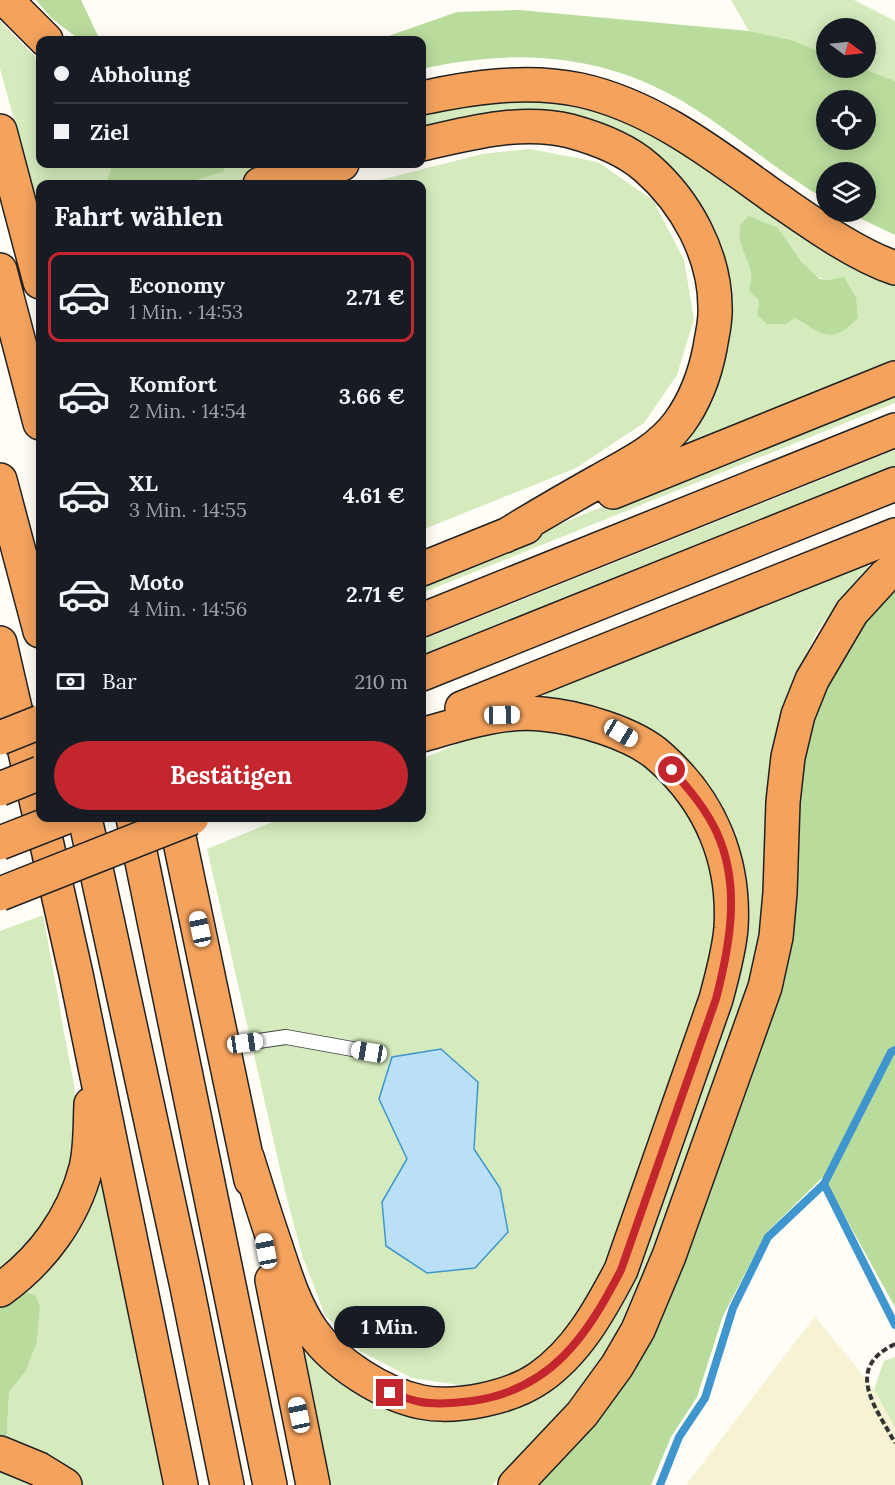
<!DOCTYPE html>
<html lang="de">
<head>
<meta charset="utf-8">
<style>
  :root { --surface:#171b24; --page:#242831; --text:#f1f3f6; --muted:#9ea1a6; --line:#363941; --accent:#c4262e }
  body { margin:0; font-family:Lora,serif; background:var(--page); color:var(--text); height:100vh; display:flex; flex-direction:column; font-size:22px; white-space:nowrap }
  * { box-sizing:border-box; margin:0 }
  p { font-size:20px; color:var(--muted) }
  .icon { flex:none; width:33px; height:33px; fill:none; stroke:currentColor; stroke-width:2; stroke-linecap:round; stroke-linejoin:round }
  .map { position:relative; flex:1; overflow:hidden }
  .drawer { position:absolute; left:36px; top:180px; width:390px; height:642px; display:flex; flex-direction:column; background:var(--surface); border-radius:12px; box-shadow:0 3px 15px #0003 }
  .drawer>* { flex:none }
  .top-card { position:absolute; left:36px; top:36px; width:390px; height:132px; border-radius:12px; box-shadow:0 3px 15px #0003; display:grid; align-content:center; height:132px; padding:0 18px; background:var(--surface) }
  .needle { width:39px; rotate:105deg }
  .controls { position:absolute; left:816px; top:18px; display:grid; gap:12px }
  .controls a { display:grid; place-items:center; width:60px; height:60px; border-radius:50%; background:var(--surface); box-shadow:0 3px 15px #0003; font-size:30px }
  .end { position:absolute; width:27px; height:27px; margin:-14px; border:8px solid #c4262e; background:#fff; box-shadow:0 0 0 3px #fff }
  .from { border-radius:50% }
  .bubble { position:absolute; height:42px; border-radius:21px; background:var(--surface); box-shadow:0 3px 15px #0003; font-size:20px; font-weight:800; line-height:42px; text-align:center }
  .car { position:absolute; width:18px; height:36px; margin:-18px -9px; border-radius:8px; box-shadow:0 0 4px 2px #0007; background:linear-gradient(#fff 24%,#345 0 40%,#fff 0 76%,#345 0 86%,#fff 0) }
  .top-card b { display:flex; align-items:center; gap:21px; height:57px; font-size:22px }
  .top-card b+b { border-top:2px solid var(--line) }
  .top-card i { width:15px; height:15px; background:var(--text) }
  ul { padding:0; list-style:none }
  li { display:flex; align-items:center; gap:18px; height:90px; margin:0 12px 9px; padding:0 6px; border:3px solid transparent; border-radius:12px }
  li div { flex:1 }
  li b { display:block; font-size:22px }
  li em { font-style:normal; font-weight:800 }
  li.on { border-color:var(--accent) }
  li>.icon { width:54px; height:54px; stroke-width:1.5 }
  h2 { padding:0 18px; font-size:27px; line-height:72px }
  .pay { display:flex; align-items:center; gap:15px; height:66px; padding:0 18px; font-size:22px }
  .pay p { margin-inline-start:auto }
  .primary-button { display:flex; gap:12px; margin-top:auto; padding:12px 18px }
  .primary-button a { flex:1; height:69px; border-radius:36px; background:var(--accent); color:#fff; font-size:24px; font-weight:800; line-height:69px; text-align:center }
  .map>svg:first-child { display:block }
</style>
</head>
<body>
<div class="map">
<svg width="895" height="1485" viewBox="0 0 895 1485">
  <rect width="100%" height="100%" fill="#fffdf5"/>
  <path fill="#f6f3d4" d="M815,1316L874,1389L895,1428V1485H686Z"/>
  <path fill="#d5ebbd" fill-rule="evenodd" d="M731,0H854L895,21V81L862,68H866V28H826V54L792,40L749,31Z
    M0,21L40,62V164H113L105,184H40V212L0,69Z
    M514,99L566,103L603,112L636,124L895,279V363L665,459L726,292L608,133L422,138V115L476,102ZM778,228C790,246 805,277 829,280L809,327L795,318L757,315L759,301L749,291C754,272 747,257 740,239Z
    M530,149L598,162L653,200L684,260L694,319L677,375L644,423L576,468L422,530V184H364L482,154Z
    M227,164H311L230,184H183L223,172Z
    M895,388V403L422,593V580Z
    M895,450V469L422,658V640Z
    M867,563L869,569L852,586L818,630L791,686L781,717L765,903L754,972L651,1265L617,1339L561,1415L492,1485H331L301,1339L431,1417L497,1416L560,1376L740,967L704,792L554,705L543,693Z
    M549,728L635,755L690,802L718,863V928L697,1004L636,1182L589,1307L538,1364L473,1387L412,1378L360,1351L325,1315L302,1255L286,1195L207,849L282,818H422V759L479,735Z
    M43,915C50,953 57,990 63,1027C69,1060 79,1099 77,1131C72,1189 47,1237 0,1270V931Z
    M104,1166L168,1485H84L65,1473L0,1439L7,1434L9,1392L26,1371L37,1342L40,1307L24,1291Z
    M895,1357V1428L874,1389L884,1361Z
    M0,1468L35,1485H0Z"/>
  <path fill="#b9dc9c" fill-rule="evenodd" d="M36,0H81L100,40H80L51,18Z
    M519,10L749,31L792,40L826,54V68H862L895,81V235L847,212H866V172H826V200C780,173 739,137 695,109C610,54 518,47 422,69V40H377L457,12ZM826,100H866V140H826Z
    M113,164H227L223,172L183,184H105Z
    M749,216L778,228L802,263L820,279L829,280L844,277L856,298L858,318C832,344 824,336 795,318L786,324H767L757,315L759,301L749,291C755,264 744,261 740,239C739,235 740,229 740,225Z
    M895,583V1307L823,1177L766,1233L723,1316L697,1397L671,1437L651,1485H535L678,1275L797,790L808,725L836,658Z
    M24,1291L36,1296L40,1307L37,1342L26,1371L9,1392L7,1434L0,1439V1306Z"/>
  <path fill="#b9e0f7" stroke="#3f96cf" stroke-width="1.5" d="M441,1049L478,1082L474,1149L500,1188L508,1232L475,1268L427,1273L386,1246L382,1202L407,1159L379,1099L392,1057Z"/>
  <g fill="none" stroke-linecap="round" stroke-linejoin="round">
    <path stroke="#3f96cf" stroke-width="8" d="M895,1050L891,1052L824,1184L895,1325
      M660,1485L679,1437L705,1398L733,1308L768,1237L824,1184"/>
    <g stroke="#444" stroke-width="16">
      <path id="lane" d="M224,1046L286,1037L369,1052"/>
    </g>
    <g stroke="#222" stroke-width="36">
      <path id="highway" d="M6,0L46,40
        M422,98C472,87 528,79 580,90C653,106 714,154 774,197C809,221 854,254 895,268
        M0,131L40,282
        M422,144C469,133 522,119 570,131C596,138 627,150 647,168C686,202 715,255 715,307C716,321 712,335 710,348C705,374 695,401 679,423C658,451 629,464 599,481C567,499 536,517 505,536
        M260,184L342,164
        M0,270L40,423
        M0,480L40,631
        M613,492L895,378
        M422,569L526,527
        M422,620L895,430
        M0,643L40,817
        M422,674L895,484
        M462,708L895,535
        M41,818L76,974L181,1485
        M85,818L187,1287L227,1485
        M133,818L270,1485
        M175,818L251,1180
        M247,1157C256,1186 265,1215 275,1244C285,1274 294,1305 312,1331C335,1364 383,1394 421,1402C456,1409 510,1398 539,1378C577,1352 600,1310 621,1270L716,999C722,976 729,952 731,928C735,861 711,802 660,757C634,733 577,717 542,714C501,710 461,724 422,735
        M272,1280L313,1485
        M0,1290C42,1260 73,1218 86,1168C91,1147 90,1125 91,1104
        M0,1453L39,1469L65,1485
        M515,1485L582,1414L617,1366L638,1330L669,1256L765,987L776,937L780,893L783,802L788,757L798,715L812,680L852,612L885,576L895,568"/>
    </g>
    <path stroke="#333" stroke-width="4" stroke-dasharray="6 3" stroke-linecap="butt" d="M895,1344C843,1369 876,1407 895,1443"/>
    <use href="#lane" stroke="#fff" stroke-width="14"/>
    <use href="#highway" stroke="#f5a25d" stroke-width="33"/>
    <g stroke="#222" stroke-width="36" stroke-linecap="butt">
      <path id="highway-bridge" d="M0,738L40,722
        M0,789L40,773
        M0,843L64,818
        M0,894L192,818"/>
    </g>
    <use href="#highway-bridge" stroke="#f5a25d" stroke-width="33"/>
  </g>
  <g fill="none" stroke-linecap="round" stroke-linejoin="round">
    <path stroke="#c4262e" stroke-width="8" d="M390,1393C400,1396 411,1400 421,1402C437,1405 456,1403 472,1401C551,1390 587,1336 621,1270L716,999C730,945 741,886 717,833C706,809 689,789 672,770"/>
  </g>
</svg>
<div class="controls">
<a><svg class="needle" viewBox="-14 -14 28 28"><path d="M0-13l5 13h-10z" fill="#e53935"/><path d="M0 13l5-13h-10z" fill="#9ea1a6"/></svg></a>
<a><svg class="icon" aria-label="locate" viewBox="0 0 24 24"><circle cx="12" cy="12" r="6"/><path d="M12 2v4M12 18v4M2 12h4M18 12h4"/></svg></a>
<a><svg class="icon" aria-label="layers" viewBox="0 0 24 24"><path d="M12 4l9 5-9 5-9-5zM3 14l9 5 9-5"/></svg></a>
</div>
<i class="end from" style="left:672px;top:770px"></i>
<i class="end" style="left:390px;top:1393px"></i>
<div class="bubble" style="left:334px;top:1306px;width:111px">1 Min.</div>
<i class="car" style="left:502px;top:715px;rotate:89deg"></i>
<i class="car" style="left:621px;top:733px;rotate:121deg"></i>
<i class="car" style="left:200px;top:929px;rotate:348deg"></i>
<i class="car" style="left:245px;top:1043px;rotate:82deg"></i>
<i class="car" style="left:369px;top:1052px;rotate:280deg"></i>
<i class="car" style="left:266px;top:1251px;rotate:349deg"></i>
<i class="car" style="left:299px;top:1415px;rotate:348deg"></i>
<div class="top-card">
<b><i class="from"></i>Abholung</b>
<b><i></i>Ziel</b>
</div>
<section class="drawer">
<h2>Fahrt wählen</h2>
<ul>
<li class="on"><svg class="icon" aria-label="car" viewBox="0 0 24 24"><path d="M5 17H2v-5l4-1 3-4h7l3 4 3 1v5h-3M9 17h6M6 11h13"/><circle cx="7" cy="17" r="2"/><circle cx="17" cy="17" r="2"/></svg><div><b>Economy</b><p>1 Min. · 14:53</p></div><em>2.71 €</em></li>
<li><svg class="icon" aria-label="car" viewBox="0 0 24 24"><path d="M5 17H2v-5l4-1 3-4h7l3 4 3 1v5h-3M9 17h6M6 11h13"/><circle cx="7" cy="17" r="2"/><circle cx="17" cy="17" r="2"/></svg><div><b>Komfort</b><p>2 Min. · 14:54</p></div><em>3.66 €</em></li>
<li><svg class="icon" aria-label="car" viewBox="0 0 24 24"><path d="M5 17H2v-5l4-1 3-4h7l3 4 3 1v5h-3M9 17h6M6 11h13"/><circle cx="7" cy="17" r="2"/><circle cx="17" cy="17" r="2"/></svg><div><b>XL</b><p>3 Min. · 14:55</p></div><em>4.61 €</em></li>
<li><svg class="icon" aria-label="car" viewBox="0 0 24 24"><path d="M5 17H2v-5l4-1 3-4h7l3 4 3 1v5h-3M9 17h6M6 11h13"/><circle cx="7" cy="17" r="2"/><circle cx="17" cy="17" r="2"/></svg><div><b>Moto</b><p>4 Min. · 14:56</p></div><em>2.71 €</em></li>
</ul>
<div class="pay"><svg class="icon" aria-label="cash" viewBox="0 0 24 24"><path d="M3 7h18v10H3z"/><circle cx="12" cy="12" r="2"/></svg>Bar<p>210 m</p></div>
<div class="primary-button"><a>Bestätigen</a></div>
</section>
</div>
</body>
</html>
